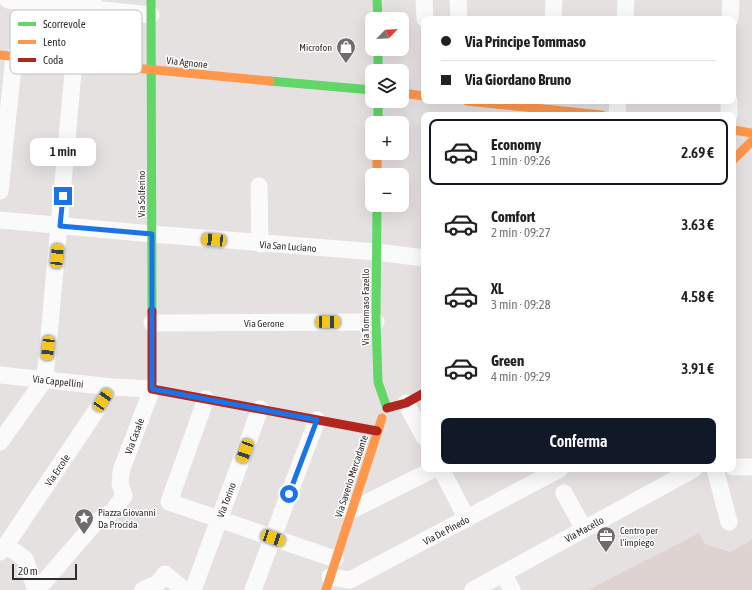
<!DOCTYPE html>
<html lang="it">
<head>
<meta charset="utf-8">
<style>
  :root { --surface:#fff; --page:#f6f6f6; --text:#202124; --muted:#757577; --line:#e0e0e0; --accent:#111827 }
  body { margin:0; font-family:"Asap Condensed",sans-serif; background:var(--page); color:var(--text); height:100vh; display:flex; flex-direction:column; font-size:15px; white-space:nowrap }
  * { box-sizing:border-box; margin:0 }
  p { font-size:13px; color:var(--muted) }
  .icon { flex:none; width:22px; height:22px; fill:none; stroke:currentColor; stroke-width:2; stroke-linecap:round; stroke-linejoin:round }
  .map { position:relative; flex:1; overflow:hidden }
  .panel { position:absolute; left:421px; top:112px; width:315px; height:360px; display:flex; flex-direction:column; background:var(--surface); border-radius:8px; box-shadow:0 4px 16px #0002 }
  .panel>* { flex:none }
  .guide { position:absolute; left:421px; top:16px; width:315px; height:88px; border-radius:8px; box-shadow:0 4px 16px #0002; display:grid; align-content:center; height:88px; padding:0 20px; background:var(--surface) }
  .needle { width:26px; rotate:65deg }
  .controls { position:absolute; left:365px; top:12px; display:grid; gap:8px }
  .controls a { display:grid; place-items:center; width:44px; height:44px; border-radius:8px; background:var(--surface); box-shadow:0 4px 16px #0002; font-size:20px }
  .scale { position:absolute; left:12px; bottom:10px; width:65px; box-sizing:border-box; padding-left:4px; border:2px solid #302d2d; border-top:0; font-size:11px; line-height:14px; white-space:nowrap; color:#302d2d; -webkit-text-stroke:3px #fff; paint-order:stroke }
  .end { position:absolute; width:18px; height:18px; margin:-9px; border:5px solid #1a73e8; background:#fff; box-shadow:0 0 0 2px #fff }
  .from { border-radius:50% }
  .bubble { position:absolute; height:28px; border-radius:8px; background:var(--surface); box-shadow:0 4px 16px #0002; font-size:13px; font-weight:600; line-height:28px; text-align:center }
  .car { position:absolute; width:12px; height:24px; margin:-12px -6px; border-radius:5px; box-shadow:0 0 3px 1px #0007; background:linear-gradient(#f5c518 24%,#345 0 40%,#f5c518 0 76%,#345 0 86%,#f5c518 0) }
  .guide b { display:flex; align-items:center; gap:14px; height:38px; font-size:15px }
  .guide b+b { border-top:1px solid var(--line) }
  .guide i { width:10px; height:10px; background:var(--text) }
  ul { padding:7px 0 0; list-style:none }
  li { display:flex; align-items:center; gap:12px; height:66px; margin:0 8px 6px; padding:0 12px; border:2px solid transparent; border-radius:8px }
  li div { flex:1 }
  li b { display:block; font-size:15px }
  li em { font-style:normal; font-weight:600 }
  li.current { border-color:var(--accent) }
  li>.icon { width:36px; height:36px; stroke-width:1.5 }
  .action { display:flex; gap:8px; margin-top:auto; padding:8px 20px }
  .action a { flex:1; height:46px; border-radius:8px; background:var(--accent); color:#fff; font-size:16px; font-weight:600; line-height:46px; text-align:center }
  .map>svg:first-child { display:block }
</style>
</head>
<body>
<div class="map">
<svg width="752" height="590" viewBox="0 0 752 590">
  <rect width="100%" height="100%" fill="#e6e1e1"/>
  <path fill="#dfd3d2" d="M699,533L705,544L730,552L752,540V590H588Z"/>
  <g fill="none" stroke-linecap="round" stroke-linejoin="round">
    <path stroke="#fbfafa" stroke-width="17" d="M8,0L151,15
      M52,0L65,62
      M93,0L100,65
      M424,0L425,19
      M458,0L459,19
      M553,19L554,0
      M625,19L626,0
      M730,19L731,0
      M617,115L618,101
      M729,115V101
      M259,186L260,244
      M0,191L14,56
      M0,220L152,234L377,252L424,258
      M152,323L376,322
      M0,375L112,387L152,389L121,471L120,484L124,496L113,511L94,524L37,590
      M206,399L169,502L335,559
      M406,403L424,437
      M0,442L45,379L74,62
      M733,467H752
      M441,469L467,519
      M715,469L729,522
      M564,493L584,529
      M350,511L434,469
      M6,545L25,559L36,590
      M0,552L6,545L112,387
      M503,574L512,590
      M330,577L350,580L560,469
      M143,590L158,583L165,574L184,590
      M193,590L260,409
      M253,590L317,420
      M473,590L694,469"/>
    <path stroke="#63d668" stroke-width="9" d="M151,0L152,311
      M377,0L378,19
      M378,49V71
      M270,81L372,90
      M378,101V123
      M377,205L376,322L378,382L387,408"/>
    <path stroke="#ff974d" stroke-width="9" d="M0,55L270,81
      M402,93L424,96
      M467,101L602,115
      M733,130L752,133
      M377,153V175
      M733,160L752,141
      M326,590L382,418"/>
    <path stroke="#b3261e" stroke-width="9" d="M152,311V389L377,431
      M387,408L406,403L424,393"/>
  </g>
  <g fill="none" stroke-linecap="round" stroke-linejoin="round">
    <path stroke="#1a73e8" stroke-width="5" d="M63,196L60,226L152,234V389L317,420L289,494"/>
  </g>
  <defs>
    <g id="shop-pin" transform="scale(1)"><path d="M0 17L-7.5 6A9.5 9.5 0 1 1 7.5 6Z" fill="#706c6c" stroke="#fff"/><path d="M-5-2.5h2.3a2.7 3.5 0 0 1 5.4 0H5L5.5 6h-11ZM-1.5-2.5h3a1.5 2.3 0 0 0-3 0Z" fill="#fff"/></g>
    <g id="sight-pin" transform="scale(1)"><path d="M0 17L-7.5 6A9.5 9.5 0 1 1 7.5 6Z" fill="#706c6c" stroke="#fff"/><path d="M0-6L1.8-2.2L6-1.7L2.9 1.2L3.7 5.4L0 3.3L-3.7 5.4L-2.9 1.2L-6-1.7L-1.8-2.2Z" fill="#fff"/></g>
    <g id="office-pin" transform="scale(1)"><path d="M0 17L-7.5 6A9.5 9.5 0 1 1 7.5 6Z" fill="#706c6c" stroke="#fff"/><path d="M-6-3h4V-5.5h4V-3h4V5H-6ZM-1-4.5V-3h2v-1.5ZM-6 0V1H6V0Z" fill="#fff"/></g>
  </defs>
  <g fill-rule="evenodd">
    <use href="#shop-pin" x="346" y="47"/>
    <use href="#sight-pin" x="84" y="518"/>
    <use href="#office-pin" x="606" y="536"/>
  </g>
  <g text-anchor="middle" stroke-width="3" stroke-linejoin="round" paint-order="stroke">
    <g font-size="10" fill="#302d2d" stroke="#fff" text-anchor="start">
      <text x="332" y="51" text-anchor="end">Microfon</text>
      <text x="98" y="516">Piazza Giovanni<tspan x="98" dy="12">Da Procida</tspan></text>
      <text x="620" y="534">Centro per<tspan x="620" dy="12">l'impiego</tspan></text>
    </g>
    <g font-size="10" fill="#302d2d" stroke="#fff">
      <text transform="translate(187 62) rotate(6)" y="4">Via Agnone</text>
      <text transform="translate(141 194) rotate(-90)" y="4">Via Solferino</text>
      <text transform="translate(288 246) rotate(4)" y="4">Via San Luciano</text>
      <text transform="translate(365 307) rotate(-90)" y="4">Via Tommaso Fazello</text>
      <text x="264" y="327">Via Gerone</text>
      <text transform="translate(58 381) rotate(6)" y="4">Via Cappellini</text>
      <text transform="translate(134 436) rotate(-70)" y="4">Via Casale</text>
      <text transform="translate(57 470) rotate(-56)" y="4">Via Ercole</text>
      <text transform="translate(351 476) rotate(-72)" y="4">Via Saverio Mercadante</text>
      <text transform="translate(226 500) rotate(-69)" y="4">Via Torino</text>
      <text transform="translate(584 529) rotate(-29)" y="4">Via Macello</text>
      <text transform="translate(446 530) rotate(-28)" y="4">Via De Pinedo</text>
    </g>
  </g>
  <rect x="10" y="10" width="132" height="64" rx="6" fill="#fff" stroke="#c1c0c0" stroke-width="1"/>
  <rect x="18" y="22" width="18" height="4" fill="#63d668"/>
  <rect x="18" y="40" width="18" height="4" fill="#ff974d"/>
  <rect x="18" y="58" width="18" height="4" fill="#b3261e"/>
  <g font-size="11" fill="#302d2d">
    <text x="43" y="28">Scorrevole</text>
    <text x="43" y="46">Lento</text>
    <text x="43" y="64">Coda</text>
  </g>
</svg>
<div class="controls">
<a><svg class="needle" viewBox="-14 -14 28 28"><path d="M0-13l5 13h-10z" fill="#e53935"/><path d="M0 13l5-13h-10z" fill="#757577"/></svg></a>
<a><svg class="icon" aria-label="layers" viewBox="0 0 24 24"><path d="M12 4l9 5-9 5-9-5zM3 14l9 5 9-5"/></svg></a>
<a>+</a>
<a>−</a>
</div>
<div class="scale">20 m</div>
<i class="end from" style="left:289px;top:494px"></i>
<i class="end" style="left:63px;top:196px"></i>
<div class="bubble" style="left:30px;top:138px;width:66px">1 min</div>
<i class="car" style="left:214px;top:240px;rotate:275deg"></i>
<i class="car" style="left:57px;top:256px;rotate:5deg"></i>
<i class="car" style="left:328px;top:322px;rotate:90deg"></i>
<i class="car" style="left:48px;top:348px;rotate:186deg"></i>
<i class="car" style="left:103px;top:400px;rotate:34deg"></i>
<i class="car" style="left:245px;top:451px;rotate:200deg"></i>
<i class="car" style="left:273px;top:538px;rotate:109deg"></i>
<div class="guide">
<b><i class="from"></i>Via Principe Tommaso</b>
<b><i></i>Via Giordano Bruno</b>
</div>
<section class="panel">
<ul>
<li class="current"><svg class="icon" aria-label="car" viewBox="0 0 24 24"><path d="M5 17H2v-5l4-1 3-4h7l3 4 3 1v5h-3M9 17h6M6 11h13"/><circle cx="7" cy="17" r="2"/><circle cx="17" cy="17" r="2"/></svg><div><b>Economy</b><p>1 min · 09:26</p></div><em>2.69 €</em></li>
<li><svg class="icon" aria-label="car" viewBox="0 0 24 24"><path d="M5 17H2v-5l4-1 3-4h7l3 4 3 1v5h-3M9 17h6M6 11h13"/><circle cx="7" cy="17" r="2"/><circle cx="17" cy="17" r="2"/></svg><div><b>Comfort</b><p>2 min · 09:27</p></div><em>3.63 €</em></li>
<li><svg class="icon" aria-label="car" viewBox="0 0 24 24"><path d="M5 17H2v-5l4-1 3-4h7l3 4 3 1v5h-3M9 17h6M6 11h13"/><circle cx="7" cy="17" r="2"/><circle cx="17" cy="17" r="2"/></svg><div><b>XL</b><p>3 min · 09:28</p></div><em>4.58 €</em></li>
<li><svg class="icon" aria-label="car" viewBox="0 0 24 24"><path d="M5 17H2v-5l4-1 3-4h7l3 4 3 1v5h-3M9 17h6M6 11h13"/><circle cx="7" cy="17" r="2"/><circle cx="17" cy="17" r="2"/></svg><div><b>Green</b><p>4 min · 09:29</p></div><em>3.91 €</em></li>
</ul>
<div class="action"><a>Conferma</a></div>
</section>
</div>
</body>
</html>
